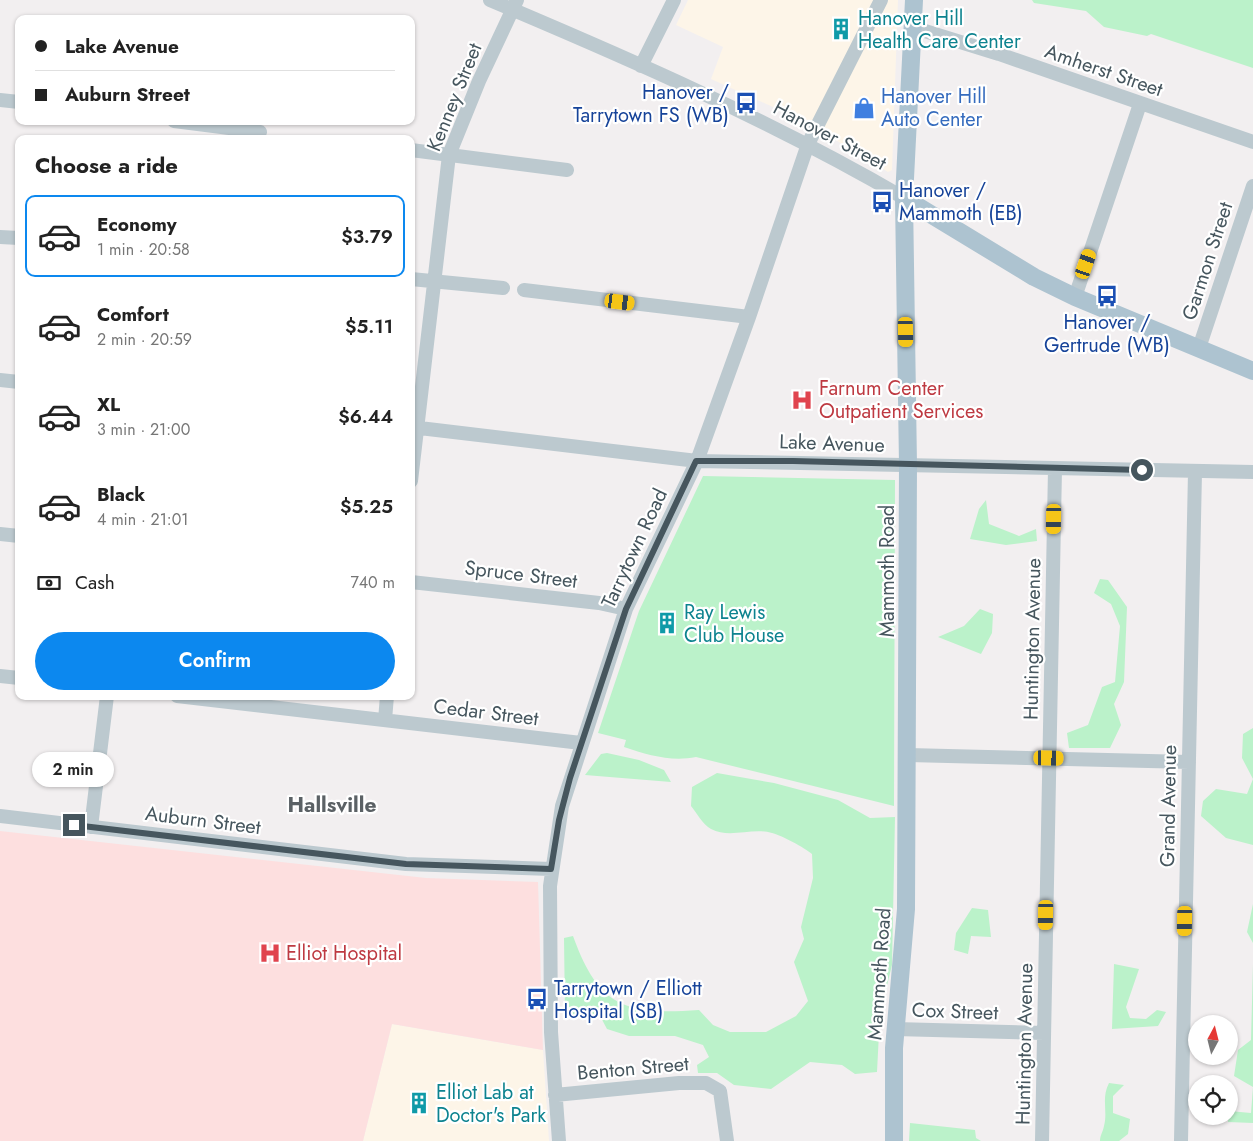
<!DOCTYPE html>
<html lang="en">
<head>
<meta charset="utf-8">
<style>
  :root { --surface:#fff; --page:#f6f6f6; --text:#222; --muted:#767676; --line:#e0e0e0; --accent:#0c88ef }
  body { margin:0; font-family:Jost,sans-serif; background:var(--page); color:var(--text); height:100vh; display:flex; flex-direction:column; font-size:19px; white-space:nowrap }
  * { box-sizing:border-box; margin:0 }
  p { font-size:16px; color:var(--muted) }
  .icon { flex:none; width:28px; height:28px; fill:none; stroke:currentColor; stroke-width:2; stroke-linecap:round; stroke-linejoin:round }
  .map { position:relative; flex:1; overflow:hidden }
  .details { position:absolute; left:15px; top:135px; width:400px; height:565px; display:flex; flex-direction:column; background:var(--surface); border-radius:10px; box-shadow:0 1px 4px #0004 }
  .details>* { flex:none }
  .banner { position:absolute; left:15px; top:15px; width:400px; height:110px; border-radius:10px; box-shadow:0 1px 4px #0004; display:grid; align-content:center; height:110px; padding:0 20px; background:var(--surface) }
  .needle { width:32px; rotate:7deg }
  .controls { position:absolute; left:1188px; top:1015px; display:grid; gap:10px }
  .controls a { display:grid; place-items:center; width:50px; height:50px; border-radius:50%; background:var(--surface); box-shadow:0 1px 4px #0004; font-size:25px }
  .end { position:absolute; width:22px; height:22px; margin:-11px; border:6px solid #46565e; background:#fff; box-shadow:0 0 0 2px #fff }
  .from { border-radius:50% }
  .bubble { position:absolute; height:35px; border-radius:18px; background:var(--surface); box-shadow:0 1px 4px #0004; font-size:16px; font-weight:600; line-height:35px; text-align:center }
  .car { position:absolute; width:15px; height:30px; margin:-15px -8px; border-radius:6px; box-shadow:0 0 4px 1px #0007; background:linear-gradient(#f5c518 24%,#345 0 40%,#f5c518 0 76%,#345 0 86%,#f5c518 0) }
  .banner b { display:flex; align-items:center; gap:18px; height:48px; font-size:19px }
  .banner b+b { border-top:1px solid var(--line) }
  .banner i { width:12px; height:12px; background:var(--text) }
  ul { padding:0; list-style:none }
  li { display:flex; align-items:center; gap:15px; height:82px; margin:0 10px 8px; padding:0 10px; border:2px solid transparent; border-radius:10px }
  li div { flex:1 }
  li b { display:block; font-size:19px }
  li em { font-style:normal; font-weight:600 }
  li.on { border-color:var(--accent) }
  li>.icon { width:45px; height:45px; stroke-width:1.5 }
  h2 { padding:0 20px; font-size:22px; line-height:60px }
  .pay { display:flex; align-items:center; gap:12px; height:55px; padding:0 20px; font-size:19px }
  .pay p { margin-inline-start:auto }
  .button { display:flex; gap:10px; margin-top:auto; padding:10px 20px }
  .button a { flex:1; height:58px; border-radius:30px; background:var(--accent); color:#fff; font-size:20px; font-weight:600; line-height:58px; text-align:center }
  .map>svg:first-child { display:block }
</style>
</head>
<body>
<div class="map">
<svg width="1253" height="1141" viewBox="0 0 1253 1141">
  <rect width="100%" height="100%" fill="#f2eff0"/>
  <path fill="#fdf5e8" d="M688,0H898L892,170L888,172L806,122L711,79L723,47L676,25Z
    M392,1024L543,1050L549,1141H363Z"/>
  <path fill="#fddfdf" d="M0,831L426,878L538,882L543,1050L392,1024L363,1141H0Z"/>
  <path fill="#bbf2ca" d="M1032,0H1253V68L1151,34L1147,36L1104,27L1086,11L1034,3Z
    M703,476L895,480L894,806L696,757C671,762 648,755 624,747L626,740L598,733L639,611Z
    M986,500L989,524L1019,536L1036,529L1037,541L1006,545L970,539L979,509Z
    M1100,579L1108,580L1127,607L1124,682L1114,704L1121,725L1110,748H1069L1067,733L1088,725L1102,687L1115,682L1120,626L1111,604L1094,593Z
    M980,609L993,614L992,633L981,654L938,637L964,626Z
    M1253,728V779L1242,758L1243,734Z
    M607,753L639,760L664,770L671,782L585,775L601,754Z
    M717,773L774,783L838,800L870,818L895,817L892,965L880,1014L877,1072L855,1074L842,1065L810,1062L771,1089L734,1085L717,1073H698L697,1065L709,1057L703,1045L675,1036H629L607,1029L599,1014L565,1015L564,938L573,936C599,1008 626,1015 699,1010L713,1025L730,1032H766L796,1016L808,1001L794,962L804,939L801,927L813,878L812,854C805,848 781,835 772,833C752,827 730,839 711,829C703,825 696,812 691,806L692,787Z
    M1253,779V845L1226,838L1201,816L1203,801L1216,789L1247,794Z
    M1253,904V943L1247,932Z
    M972,908L988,910L991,937L971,936L968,954L954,950L956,933Z
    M1114,964L1139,969L1126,1007L1130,1018L1146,1019L1157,1010L1166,1012L1158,1026L1112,1029Z
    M1253,964V1123L1228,1122L1229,1111L1251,1113L1253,1087L1234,1076L1238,1050L1251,1040Z
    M1109,1083L1124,1085L1113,1096V1113L1130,1119L1128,1134L1119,1141H1100C1100,1135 1103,1132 1104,1126C1108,1111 1101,1098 1109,1083Z
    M910,1123L975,1130L976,1138L981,1141H909Z"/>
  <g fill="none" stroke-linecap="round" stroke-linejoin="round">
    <path stroke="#bcc9cf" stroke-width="14" d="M490,0C630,59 772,121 904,198
      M912,27L999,54L1253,142
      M641,66L674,0
      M0,100L19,102
      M174,121L260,132
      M411,150L567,170
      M0,237L19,238
      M411,279L503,288
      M524,290L749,317
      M1075,297L1140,104
      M1199,348L1253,186
      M0,380L19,382
      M411,427L697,461L1253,472
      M411,481L449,155L479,81L517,0
      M0,534L19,536
      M411,582L599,603L626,609
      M0,676L19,678
      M177,696L581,743
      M385,720L387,696
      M908,755L1189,762
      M0,816L406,864L551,869
      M91,827L107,696
      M895,1029L1044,1033
      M555,1095L679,1083H706L720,1091L727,1141
      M559,1141L551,1032L550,886L562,806L626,609L697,461L749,317L808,144L881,0
      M1042,1141L1055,469
      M1181,1141L1195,472"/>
    <path stroke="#adc3d0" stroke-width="18" d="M904,198L1034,277L1075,297L1253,371
      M894,1141V1048L906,909L908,465L904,198L914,0"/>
  </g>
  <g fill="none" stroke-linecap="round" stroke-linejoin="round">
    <path stroke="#46565e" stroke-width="6" d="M74,825L406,864L551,869L559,820L570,778L626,609L696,461H793L1142,470"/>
  </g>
  <defs>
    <g id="building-bare" transform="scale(1.725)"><path d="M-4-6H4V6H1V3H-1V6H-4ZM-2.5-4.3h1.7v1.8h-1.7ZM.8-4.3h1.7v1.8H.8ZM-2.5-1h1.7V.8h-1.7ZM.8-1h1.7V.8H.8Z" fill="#0f9aa8" stroke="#fff" stroke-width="2.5" paint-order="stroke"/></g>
    <g id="bus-bare" transform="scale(1.725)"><path d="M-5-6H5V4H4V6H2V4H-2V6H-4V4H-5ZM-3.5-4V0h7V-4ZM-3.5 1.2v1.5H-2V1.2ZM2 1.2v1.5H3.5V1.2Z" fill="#1a4fb4" stroke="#fff" stroke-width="2.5" paint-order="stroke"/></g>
    <g id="shop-bare" transform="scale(1.725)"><path d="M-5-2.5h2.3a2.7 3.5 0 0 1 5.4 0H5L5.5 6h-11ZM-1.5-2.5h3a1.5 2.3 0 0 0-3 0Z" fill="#3f7fe0" stroke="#fff" stroke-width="2.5" paint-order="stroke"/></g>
    <g id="hospital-bare" transform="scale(1.725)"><path d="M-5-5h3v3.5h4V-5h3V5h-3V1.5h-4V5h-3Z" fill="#e0444e" stroke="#fff" stroke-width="2.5" paint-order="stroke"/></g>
  </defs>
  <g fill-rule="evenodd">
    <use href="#building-bare" x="841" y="29"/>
    <use href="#bus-bare" x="746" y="103"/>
    <use href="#shop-bare" x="864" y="108"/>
    <use href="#bus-bare" x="882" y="202"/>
    <use href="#bus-bare" x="1107" y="296"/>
    <use href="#hospital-bare" x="802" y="400"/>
    <use href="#building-bare" x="667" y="623"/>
    <use href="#hospital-bare" x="270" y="953"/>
    <use href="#bus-bare" x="537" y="999"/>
    <use href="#building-bare" x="419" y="1103"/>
  </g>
  <g text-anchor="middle" stroke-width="4.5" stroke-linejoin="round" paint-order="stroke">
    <g font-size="20" fill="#0d838f" stroke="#fff" text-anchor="start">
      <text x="858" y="25">Hanover Hill<tspan x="858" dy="23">Health Care Center</tspan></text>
      <text x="684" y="619">Ray Lewis<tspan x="684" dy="23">Club House</tspan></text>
      <text x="436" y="1099">Elliot Lab at<tspan x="436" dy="23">Doctor's Park</tspan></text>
    </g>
    <g font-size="20" fill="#46565e" stroke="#fff">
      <text transform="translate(1104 70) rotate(19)" y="7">Amherst Street</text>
      <text transform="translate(454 97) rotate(-68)" y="7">Kenney Street</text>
      <text transform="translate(830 135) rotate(28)" y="7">Hanover Street</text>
      <text transform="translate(1207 261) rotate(-72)" y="7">Garmon Street</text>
      <text transform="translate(832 443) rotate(2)" y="7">Lake Avenue</text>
      <text transform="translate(634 548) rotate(-65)" y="7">Tarrytown Road</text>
      <text transform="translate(887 571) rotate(-90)" y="7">Mammoth Road</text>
      <text transform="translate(521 574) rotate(7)" y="7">Spruce Street</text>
      <text transform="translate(1032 639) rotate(-89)" y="7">Huntington Avenue</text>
      <text transform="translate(486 712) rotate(7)" y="7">Cedar Street</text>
      <text transform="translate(1168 806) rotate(-89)" y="7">Grand Avenue</text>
      <text transform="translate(203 820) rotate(7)" y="7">Auburn Street</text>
      <text transform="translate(879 974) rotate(-86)" y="7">Mammoth Road</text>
      <text transform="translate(955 1011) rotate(2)" y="7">Cox Street</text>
      <text transform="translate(1024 1044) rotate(-89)" y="7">Huntington Avenue</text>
      <text transform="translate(633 1068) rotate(-5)" y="7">Benton Street</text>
    </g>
    <g font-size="20" fill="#164399" stroke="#fff" text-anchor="start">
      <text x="729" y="99" text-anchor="end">Hanover /<tspan x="729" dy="23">Tarrytown FS (WB)</tspan></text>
      <text x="899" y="197">Hanover /<tspan x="899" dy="23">Mammoth (EB)</tspan></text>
      <text x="1107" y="329" text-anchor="middle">Hanover /<tspan x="1107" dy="23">Gertrude (WB)</tspan></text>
      <text x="554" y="995">Tarrytown / Elliott<tspan x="554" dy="23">Hospital (SB)</tspan></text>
    </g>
    <g font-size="20" fill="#366cbe" stroke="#fff" text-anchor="start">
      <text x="881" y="103">Hanover Hill<tspan x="881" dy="23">Auto Center</tspan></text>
    </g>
    <g font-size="20" fill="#be3a42" stroke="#fff" text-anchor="start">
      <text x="819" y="395">Farnum Center<tspan x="819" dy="23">Outpatient Services</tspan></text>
      <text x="286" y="960">Elliot Hospital</text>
    </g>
    <g font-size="21" font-weight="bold" fill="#5b6165" stroke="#fff">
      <text x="332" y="812">Hallsville</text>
    </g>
  </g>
</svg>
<div class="controls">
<a><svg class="needle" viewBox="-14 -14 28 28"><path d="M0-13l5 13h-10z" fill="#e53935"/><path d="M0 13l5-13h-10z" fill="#767676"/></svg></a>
<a><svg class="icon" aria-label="locate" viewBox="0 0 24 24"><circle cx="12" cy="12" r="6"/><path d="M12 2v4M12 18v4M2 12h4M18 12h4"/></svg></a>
</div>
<i class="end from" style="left:1142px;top:470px"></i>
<i class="end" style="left:74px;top:825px"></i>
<div class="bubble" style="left:32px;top:752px;width:82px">2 min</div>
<i class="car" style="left:1086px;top:264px;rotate:19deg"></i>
<i class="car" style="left:620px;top:302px;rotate:97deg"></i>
<i class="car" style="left:906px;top:332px;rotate:179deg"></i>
<i class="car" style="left:1054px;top:519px;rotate:181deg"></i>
<i class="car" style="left:1049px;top:758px;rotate:91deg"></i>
<i class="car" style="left:1046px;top:915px;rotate:181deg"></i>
<i class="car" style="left:1185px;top:921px;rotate:181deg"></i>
<div class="banner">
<b><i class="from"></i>Lake Avenue</b>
<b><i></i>Auburn Street</b>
</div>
<section class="details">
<h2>Choose a ride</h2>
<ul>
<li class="on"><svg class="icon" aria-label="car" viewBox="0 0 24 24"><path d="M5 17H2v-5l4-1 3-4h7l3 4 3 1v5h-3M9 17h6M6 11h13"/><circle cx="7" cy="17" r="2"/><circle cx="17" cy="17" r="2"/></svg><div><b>Economy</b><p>1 min · 20:58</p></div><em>$3.79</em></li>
<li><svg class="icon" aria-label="car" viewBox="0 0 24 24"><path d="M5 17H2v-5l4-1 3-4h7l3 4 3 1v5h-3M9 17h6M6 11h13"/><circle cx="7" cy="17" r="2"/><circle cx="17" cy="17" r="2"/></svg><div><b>Comfort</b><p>2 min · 20:59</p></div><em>$5.11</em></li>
<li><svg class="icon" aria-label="car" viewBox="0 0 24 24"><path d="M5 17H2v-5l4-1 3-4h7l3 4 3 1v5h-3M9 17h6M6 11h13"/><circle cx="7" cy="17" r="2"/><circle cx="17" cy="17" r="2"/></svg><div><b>XL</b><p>3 min · 21:00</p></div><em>$6.44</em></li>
<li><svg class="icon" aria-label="car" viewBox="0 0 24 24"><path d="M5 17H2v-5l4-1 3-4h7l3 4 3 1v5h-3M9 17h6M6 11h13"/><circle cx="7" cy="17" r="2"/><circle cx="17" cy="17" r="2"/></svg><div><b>Black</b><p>4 min · 21:01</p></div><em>$5.25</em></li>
</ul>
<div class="pay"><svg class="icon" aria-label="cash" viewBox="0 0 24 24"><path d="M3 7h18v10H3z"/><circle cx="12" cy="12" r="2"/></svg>Cash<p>740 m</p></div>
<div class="button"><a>Confirm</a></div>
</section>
</div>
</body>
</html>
